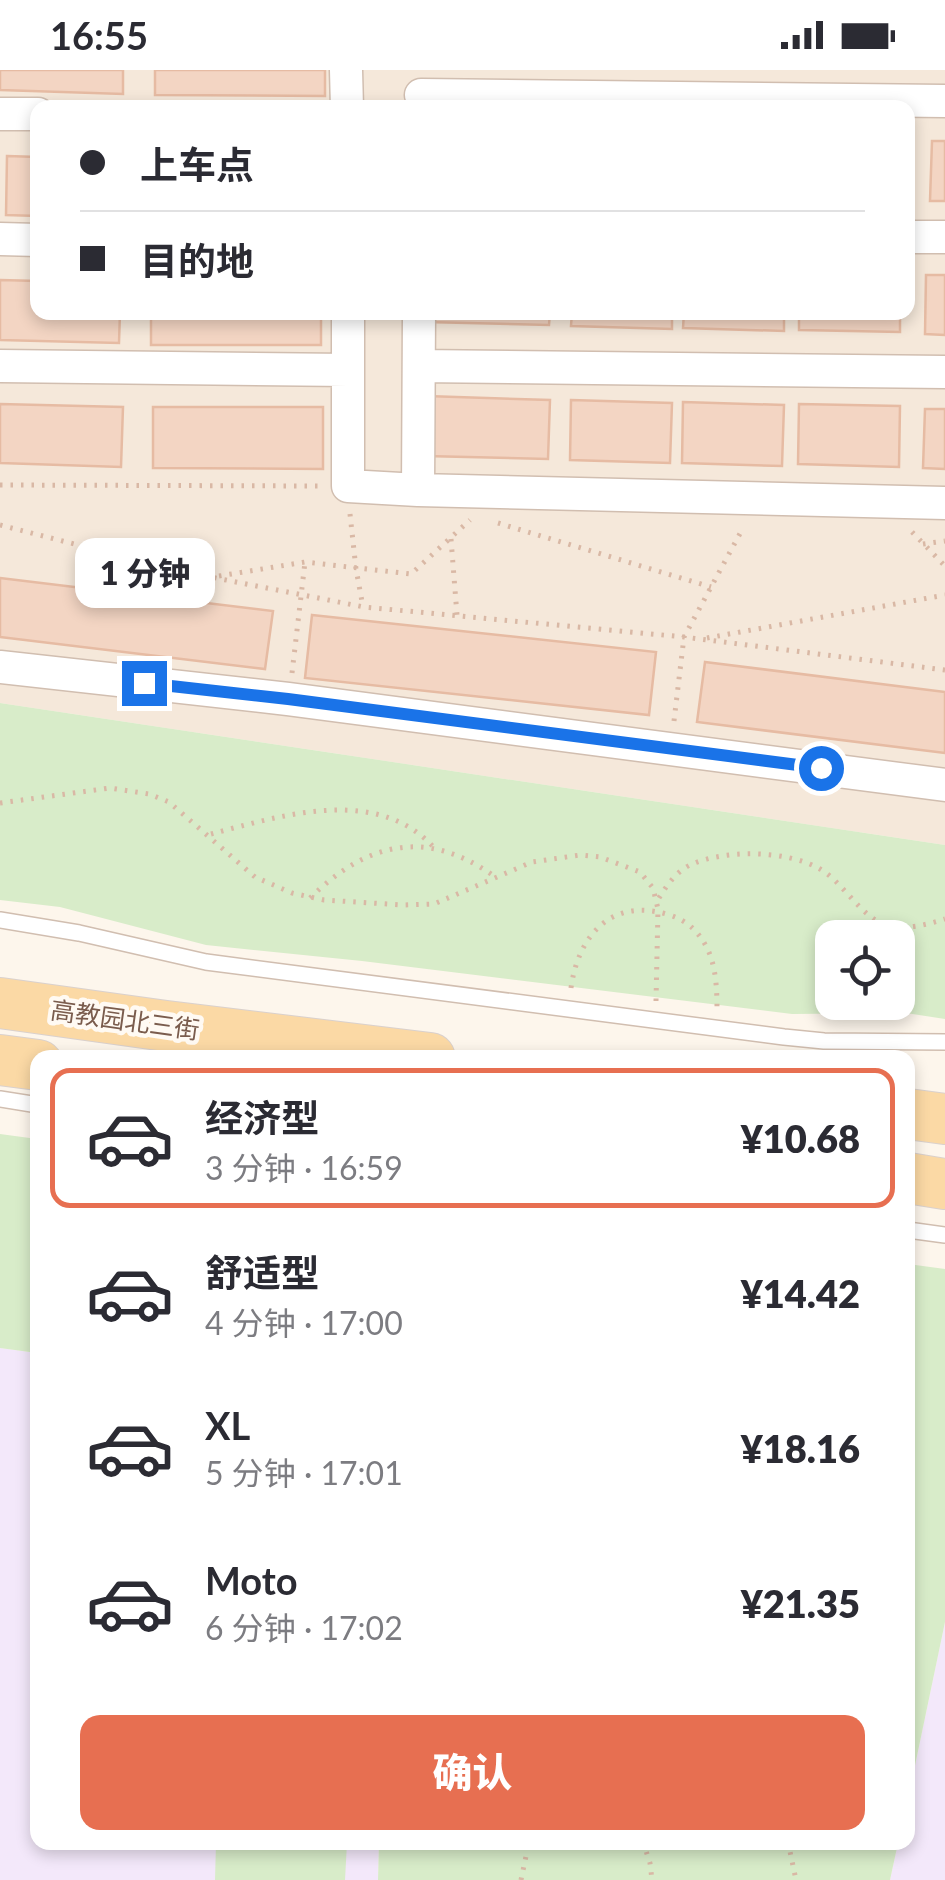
<!DOCTYPE html>
<html lang="zh">
<head>
<meta charset="utf-8">
<style>
  :root { --surface:#fff; --page:#f2f2f3; --text:#2b2b33; --muted:#7c7c81; --line:#e1e1e2; --accent:#e76f51 }
  body { margin:0; font-family:Lato,"Noto Sans SC",sans-serif; background:var(--page); color:var(--text); height:100vh; display:flex; flex-direction:column; font-size:38px; white-space:nowrap }
  * { box-sizing:border-box; margin:0 }
  p { font-size:32px; color:var(--muted) }
  .icon { flex:none; width:55px; height:55px; fill:none; stroke:currentColor; stroke-width:2; stroke-linecap:round; stroke-linejoin:round }
  .map { position:relative; flex:1; overflow:hidden }
  .sheet { position:absolute; left:30px; top:980px; width:885px; height:800px; display:flex; flex-direction:column; background:var(--surface); border-radius:20px; box-shadow:0 5px 15px #0003 }
  .sheet>* { flex:none }
  .banner { position:absolute; left:30px; top:30px; width:885px; height:220px; border-radius:20px; box-shadow:0 5px 15px #0003; display:grid; align-content:center; height:220px; padding:0 50px; background:var(--surface) }
  .buttons { position:absolute; left:815px; top:850px; display:grid; gap:20px }
  .buttons a { display:grid; place-items:center; width:100px; height:100px; border-radius:20px; background:var(--surface); box-shadow:0 5px 15px #0003; font-size:50px }
  .end { position:absolute; width:45px; height:45px; margin:-22px; border:12px solid #1a73e8; background:#fff; box-shadow:0 0 0 5px #fff }
  .from { border-radius:50% }
  .bubble { position:absolute; height:70px; border-radius:20px; background:var(--surface); box-shadow:0 5px 15px #0003; font-size:32px; font-weight:800; line-height:70px; text-align:center }
  .banner b { display:flex; align-items:center; gap:35px; height:95px; font-size:38px }
  .banner b+b { border-top:2px solid var(--line) }
  .banner i { width:25px; height:25px; background:var(--text) }
  ul { padding:18px 0 0; list-style:none }
  li { display:flex; align-items:center; gap:30px; height:140px; margin:0 20px 15px; padding:0 30px; border:5px solid transparent; border-radius:20px }
  li div { flex:1 }
  li b { display:block; font-size:38px }
  li em { font-style:normal; font-weight:800 }
  li.current { border-color:var(--accent) }
  li>.icon { width:90px; height:90px; stroke-width:1.5 }
  .primary-button { display:flex; gap:20px; margin-top:auto; padding:20px 50px }
  .primary-button a { flex:1; height:115px; border-radius:20px; background:var(--accent); color:#fff; font-size:40px; font-weight:800; line-height:115px; text-align:center }
  .status { display:flex; justify-content:space-between; align-items:center; height:70px; padding:0 50px; background:var(--surface); direction:ltr }
  .status svg { height:28px; fill:currentColor }
  .map>svg:first-child { display:block }
</style>
</head>
<body>
<div class="status"><b>16:55</b><svg viewBox="0 0 49 12"><path d="M0 12V9h3v3zM5 12V6h3v6zM10 12V3h3v9zM15 12V0h3v12zM26 1h20v11H26zM47 4h2v5h-2z"/></svg></div>
<div class="map">
<svg width="945" height="1810" viewBox="0 0 945 1810">
  <rect width="100%" height="100%" fill="#fdf6ec"/>
  <path fill="#f5e8da" fill-rule="evenodd" d="M0,0H945V775L0,633ZM38,38H908V242H38Z"/>
  <path fill="#f3e8fa" d="M0,1278L37,1283L38,1772L379,1773L378,1810H0Z
    M945,1552V1810H890L898,1773L908,1772V1729Z"/>
  <path fill="#d8ecc9" fill-rule="evenodd" d="M0,633L945,775V949L906,943L792,944L362,891L206,875L60,837L0,830ZM832,868H898V932H832Z
    M0,1064L37,1069V1283L0,1278Z
    M908,1194L945,1199V1552L908,1729Z
    M216,1773H347L345,1810H215Z
    M379,1773V1772L898,1773L890,1810H378Z"/>
  <path fill="#f3d5c3" stroke="#e6bba3" stroke-width="2.5" d="M0,0H123V24L0,20Z
    M155,0H325V26L155,25Z
    M932,71H945V131H930Z
    M7,86L38,87V146L6,145Z
    M926,205H945V265L925,264Z
    M0,210L38,211V242H120L119,273L0,270Z
    M151,242H321V275H151Z
    M426,242H550L549,255L426,252Z
    M572,242H672V259L571,256Z
    M684,242H784V261L683,258Z
    M799,242H900V262L799,260Z
    M426,326L550,330L548,389L425,386Z
    M571,330L672,333L670,393L570,390Z
    M683,332L784,335L782,396L682,393Z
    M0,334L123,337L121,397L0,393Z
    M799,334L900,336L899,397L798,394Z
    M153,337H323V399L153,398Z
    M925,339H945V399L923,398Z
    M0,508L273,541L265,599L0,567Z
    M312,545L656,582L649,645L305,608Z
    M705,592L945,622V683L697,652Z"/>
  <g fill="none" stroke-linecap="round" stroke-linejoin="round">
    <g stroke="#d1beb0" stroke-width="18">
      <path id="service" d="M0,850L79,863L206,892L784,967L824,971L945,972
        M0,1029L38,1035
        M908,1160L945,1165"/>
    </g>
    <g stroke="#d1beb0" stroke-width="35">
      <path id="minor" d="M346,0L347,38
        M421,25L945,31
        M0,44H38
        M908,167H945
        M0,169L38,170
        M348,242V416L418,420L419,242
        M0,296L348,300
        M419,296L945,302
        M418,420L945,433
        M0,597L288,629L945,715"/>
    </g>
    <g stroke="#dad1cd" stroke-width="52">
      <path id="primary" d="M0,933L166,956L430,988
        M0,990L38,995
        M908,1044L945,1049
        M908,1108L945,1114"/>
    </g>
    <path stroke="#d9b8a5" stroke-width="5" stroke-dasharray="2.5 8" stroke-linecap="butt" d="M0,415L321,416
      M350,444L356,499L363,537
      M498,453L711,517
      M0,455L180,501L364,537L684,567L945,600
      M912,462L945,496
      M451,469L457,545
      M923,474L945,471
      M219,506L305,492L411,504L470,450
      M707,568L945,525
      M292,603L305,492
      M674,651L684,567L743,458
      M0,733L110,718L149,724L169,732L255,807L292,823L324,830L403,835L434,834L532,792L580,785L600,787L640,802L653,818L658,839L656,931
      M211,764C284,745 380,714 437,781
      M310,828C367,772 426,758 494,806
      M659,828C667,815 676,802 690,795C725,779 787,780 820,799C843,812 860,846 884,854C904,861 925,855 945,849
      M571,918C578,866 611,828 666,844C685,849 698,860 707,878C716,896 717,919 717,939
      M643,1772L650,1793L652,1810
      M788,1772L796,1810
      M521,1810L529,1772"/>
    <use href="#service" stroke="#fff" stroke-width="15"/>
    <use href="#minor" stroke="#fff" stroke-width="32"/>
    <use href="#primary" stroke="#fbd9a5" stroke-width="50"/>
  </g>
  <g fill="none" stroke-linecap="round" stroke-linejoin="round">
    <path stroke="#1a73e8" stroke-width="12" d="M144,613L288,629L821,698"/>
  </g>
  <g text-anchor="middle" stroke-width="9" stroke-linejoin="round" paint-order="stroke">
    <g font-size="25" fill="#7a5c4d" stroke="#fffaf3">
      <text transform="translate(125 950) rotate(8)" y="9">高教园北三街</text>
    </g>
  </g>
</svg>
<div class="buttons">
<a><svg class="icon" aria-label="locate" viewBox="0 0 24 24"><circle cx="12" cy="12" r="6"/><path d="M12 2v4M12 18v4M2 12h4M18 12h4"/></svg></a>
</div>
<i class="end from" style="left:821px;top:698px"></i>
<i class="end" style="left:144px;top:613px"></i>
<div class="bubble" style="left:75px;top:468px;width:140px">1 分钟</div>
<div class="banner">
<b><i class="from"></i>上车点</b>
<b><i></i>目的地</b>
</div>
<section class="sheet">
<ul>
<li class="current"><svg class="icon" aria-label="car" viewBox="0 0 24 24"><path d="M5 17H2v-5l4-1 3-4h7l3 4 3 1v5h-3M9 17h6M6 11h13"/><circle cx="7" cy="17" r="2"/><circle cx="17" cy="17" r="2"/></svg><div><b>经济型</b><p>3 分钟 · 16:59</p></div><em>¥10.68</em></li>
<li><svg class="icon" aria-label="car" viewBox="0 0 24 24"><path d="M5 17H2v-5l4-1 3-4h7l3 4 3 1v5h-3M9 17h6M6 11h13"/><circle cx="7" cy="17" r="2"/><circle cx="17" cy="17" r="2"/></svg><div><b>舒适型</b><p>4 分钟 · 17:00</p></div><em>¥14.42</em></li>
<li><svg class="icon" aria-label="car" viewBox="0 0 24 24"><path d="M5 17H2v-5l4-1 3-4h7l3 4 3 1v5h-3M9 17h6M6 11h13"/><circle cx="7" cy="17" r="2"/><circle cx="17" cy="17" r="2"/></svg><div><b>XL</b><p>5 分钟 · 17:01</p></div><em>¥18.16</em></li>
<li><svg class="icon" aria-label="car" viewBox="0 0 24 24"><path d="M5 17H2v-5l4-1 3-4h7l3 4 3 1v5h-3M9 17h6M6 11h13"/><circle cx="7" cy="17" r="2"/><circle cx="17" cy="17" r="2"/></svg><div><b>Moto</b><p>6 分钟 · 17:02</p></div><em>¥21.35</em></li>
</ul>
<div class="primary-button"><a>确认</a></div>
</section>
</div>
</body>
</html>
